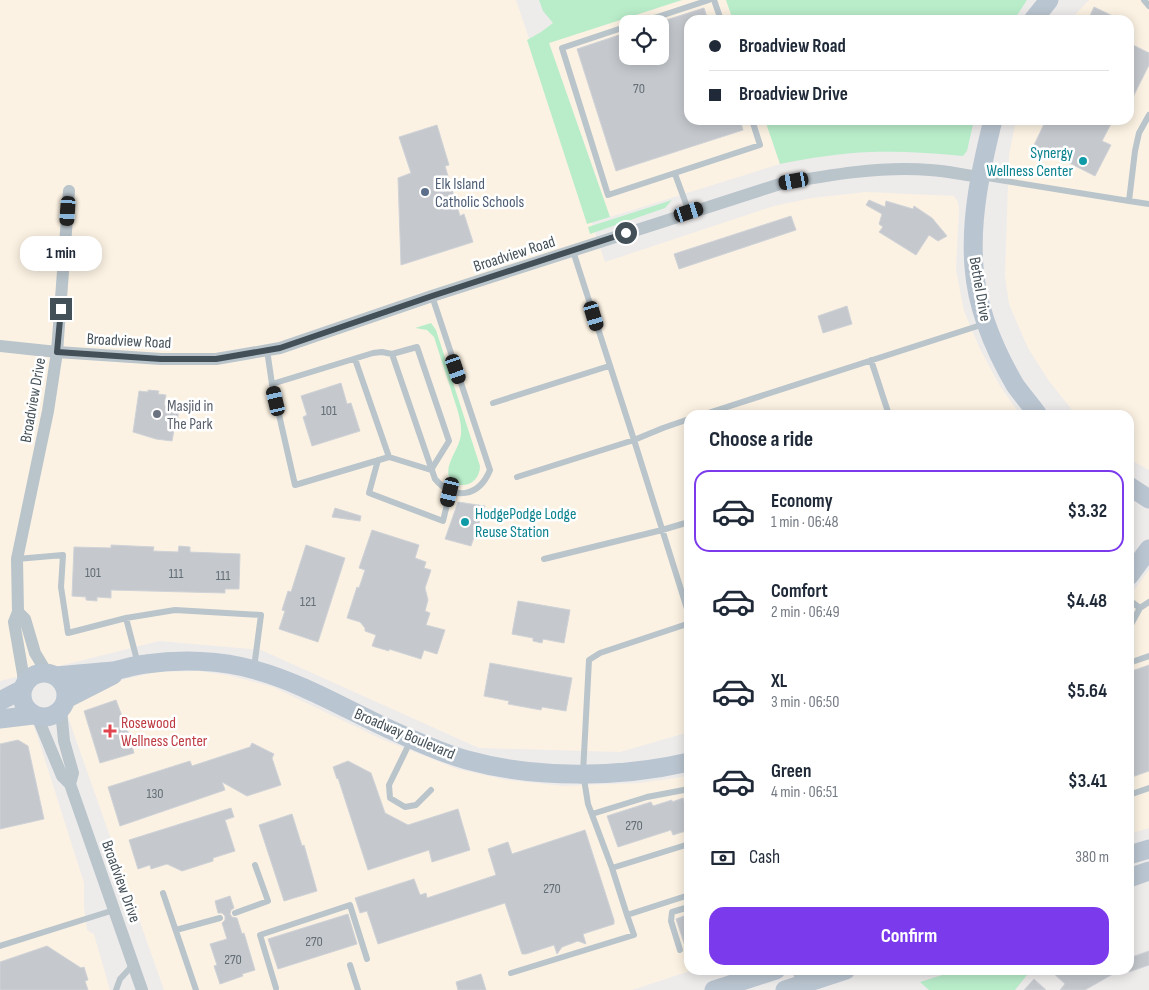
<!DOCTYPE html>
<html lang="en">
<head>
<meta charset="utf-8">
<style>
  :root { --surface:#fff; --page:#f2f2f3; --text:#1f2937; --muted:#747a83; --line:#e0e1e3; --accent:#7c3aed }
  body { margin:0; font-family:"Sofia Sans Condensed",sans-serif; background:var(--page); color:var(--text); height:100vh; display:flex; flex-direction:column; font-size:19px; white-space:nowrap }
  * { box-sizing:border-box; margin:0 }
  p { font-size:16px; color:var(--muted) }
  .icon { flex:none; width:28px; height:28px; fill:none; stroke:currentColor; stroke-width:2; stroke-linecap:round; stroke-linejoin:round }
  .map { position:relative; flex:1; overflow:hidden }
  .details { position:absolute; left:684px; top:410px; width:450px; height:565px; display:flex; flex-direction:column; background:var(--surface); border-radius:15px; box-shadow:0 2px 12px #0003 }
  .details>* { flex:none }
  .banner { position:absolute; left:684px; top:15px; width:450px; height:110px; border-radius:15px; box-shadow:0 2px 12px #0003; display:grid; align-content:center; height:110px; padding:0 25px; background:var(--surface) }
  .controls { position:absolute; left:619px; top:15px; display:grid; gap:10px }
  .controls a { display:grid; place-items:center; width:50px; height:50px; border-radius:10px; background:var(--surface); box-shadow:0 2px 12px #0003; font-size:25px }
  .end { position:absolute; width:22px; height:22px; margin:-11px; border:6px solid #445058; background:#fff; box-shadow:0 0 0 2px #fff }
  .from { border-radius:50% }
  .bubble { position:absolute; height:35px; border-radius:15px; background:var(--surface); box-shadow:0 2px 12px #0003; font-size:16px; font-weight:700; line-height:35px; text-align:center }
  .car { position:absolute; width:15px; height:30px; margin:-15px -8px; border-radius:6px; box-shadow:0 0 4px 1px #0007; background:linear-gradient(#222 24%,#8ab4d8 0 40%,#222 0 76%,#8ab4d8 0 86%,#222 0) }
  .banner b { display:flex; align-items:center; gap:18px; height:48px; font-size:19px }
  .banner b+b { border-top:1px solid var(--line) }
  .banner i { width:12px; height:12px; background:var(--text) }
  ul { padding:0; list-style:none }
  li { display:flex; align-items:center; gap:15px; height:82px; margin:0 10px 8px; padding:0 15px; border:2px solid transparent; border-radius:15px }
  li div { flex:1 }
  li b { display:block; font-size:19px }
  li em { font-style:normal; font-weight:700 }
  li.active { border-color:var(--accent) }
  li>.icon { width:45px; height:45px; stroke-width:1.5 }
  h2 { padding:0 25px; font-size:22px; line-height:60px }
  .pay { display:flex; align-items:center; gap:12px; height:55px; padding:0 25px; font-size:19px }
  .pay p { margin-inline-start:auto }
  .button { display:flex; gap:10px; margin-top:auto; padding:10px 25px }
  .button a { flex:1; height:58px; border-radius:15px; background:var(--accent); color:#fff; font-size:20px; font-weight:700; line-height:58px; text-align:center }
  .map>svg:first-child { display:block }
</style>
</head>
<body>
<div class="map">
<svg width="1149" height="990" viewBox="0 0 1149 990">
  <rect width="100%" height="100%" fill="#eeebeb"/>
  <path fill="#fbf2e3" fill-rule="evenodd" d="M0,0H516L605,262L774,206L812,198L866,192L954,196L958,202L959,209L956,269L964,311L980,349L1000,386L1020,415H689V732L620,752L479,748L261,650L159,641L0,681Z
    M682,0H726L733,20H689V120H765L780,164L610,217L549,43ZM628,24H660V56H628Z
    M1089,0H1149V470L1129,459V415H1076L1049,381L1028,348L1009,304L1005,276L1009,155L1016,120H1129V20H1070Z
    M1149,570V828L1129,834V597Z
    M198,671L227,675L273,687L379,738L457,769L507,780L563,786L640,783L689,776V970H693L632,990H164L67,714L75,698L100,685L156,672Z
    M30,716L37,735L84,883V907L87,930L94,934L110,990H0V718Z"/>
  <path fill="#b9edca" d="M539,0H682L549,43L610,217L587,224L527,40L541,32L553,23L543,11Z
    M726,0H1027L1014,20H733Z
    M765,120H974L967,151L963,156C932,153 902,151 871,152C840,153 810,158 780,164Z
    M672,200L665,208L590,234L588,227Z
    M431,323L436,330L480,466C480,481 467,489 453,483C439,468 460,451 461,434C462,420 456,406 452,393C446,374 440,356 434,337L427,330L415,328Z
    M958,970H1031L1015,990H929L920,982Z"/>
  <path fill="#c5c9ce" stroke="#cfd2d7" d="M1094,7L1121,20H1088Z
    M704,8L708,20H689V120H740L743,130L616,171L577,49L628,32V56H660V22Z
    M1129,43L1149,53V65L1129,105Z
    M1046,120H1113L1102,141L1111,145L1095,176L1034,145Z
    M437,125L449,165L445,166L460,216L464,214L473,242L401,265L398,178L411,173L399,137Z
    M869,200L885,207L886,201L913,209L914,206L932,218L947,236L938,241L929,235L916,255L879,232L883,227L879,224L882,214L866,205Z
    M791,216L796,230L679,269L674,254Z
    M847,306L852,324L823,333L818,316Z
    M341,383L347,404L351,403L360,431L312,446L303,417L307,415L301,396Z
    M148,390L159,391L158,394L166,395L164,405L179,409L176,430H174L172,441L156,439L133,432L139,391L148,392Z
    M458,502L485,506L471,546L445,539Z
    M335,508L361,516L360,521L332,517Z
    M372,530L419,545L415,558L426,562L424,568L431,570L425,588L428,600L425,611L430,613L426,625L445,630L437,654L424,650L421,659L389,649V651L372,646L376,635L365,631V628L360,622L347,618L357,587L359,588L365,570L359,568Z
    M111,545L154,547L153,551L178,552L179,546L190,547V552L240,554L239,589H225V593L111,590V598L97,597V601L86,600V597L72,596L74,547L111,548Z
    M306,545L345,558L318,642L279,629L285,611L282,610L288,591L291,592Z
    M518,601L570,610L564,643L543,639L542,643L533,641V638L512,634Z
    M490,663L572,678L566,711L542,707L541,710L508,704L509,701L484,696Z
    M1149,665V771L1129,778V672Z
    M116,700L128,732L134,753L100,763L84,711Z
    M18,740L28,746L44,819L0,829V744Z
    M252,743L274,754L272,758L281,785L247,796L222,782L225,790L120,826L108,787L190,761L192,766L250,747Z
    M348,761L371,773L385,813L408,825L458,809L470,850L432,862L429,850L368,870L338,778L337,779L333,767Z
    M683,798L684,802L689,800V830L673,835L671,830L618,847L607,816L651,802L653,806L672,800V802Z
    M231,808L234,817L225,820L235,851L213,858V861L182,871L167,864L151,869L150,865L138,869L129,840Z
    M292,814L302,846L304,845L317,891L284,901L259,825Z
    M585,830L614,920V924L583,934L586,944L578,941L562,947L557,954L554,945L526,954H522L505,903L378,944L367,911L360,913L355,898L414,879L420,895L426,893L427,898L496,875L488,849L508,842L512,854Z
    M230,896L234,908L231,910L230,914L232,917L237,918L242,934L244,933L255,970L242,974L243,976L220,984L214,966L217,965L210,944L227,939L222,923L225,920V916L222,913H218L215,901Z
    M348,914L357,944L278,969L268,939Z
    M689,914V952H687L676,919Z
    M47,946L81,968L84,967L88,980L85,981L88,990H0V962Z
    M1149,951V965L1129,972V958Z
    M1050,970H1120L1085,990H1060L1065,984Z
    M481,974L486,990H458L456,982Z
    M1034,979L1046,990H1024Z"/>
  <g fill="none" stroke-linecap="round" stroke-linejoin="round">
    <path stroke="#b9c4cb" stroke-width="6" d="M714,0L721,20
      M1144,0L1149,6
      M636,24L709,0
      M628,26L562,48L608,195L760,145L752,120
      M675,174L689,212
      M981,177L1129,201L1135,151L1139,133L1149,115
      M1129,201L1149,204
      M573,251L634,440L663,428L689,419
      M267,350L272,384L373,353L382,352L392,354L435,479C454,501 479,497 490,470L432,296
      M355,359L389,457L431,470L449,441L417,347L392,354
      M871,360L889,415
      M272,384L295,485L389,457
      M493,403L609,366
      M702,415L984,324
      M378,460L369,493L443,521L450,492
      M517,477L634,440L689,615
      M17,559L63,555L61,587L68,633L126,618
      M544,559L662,530L689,522
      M1129,600L1140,608L1149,602
      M689,621L687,624L600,653L589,660L583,773L588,804L612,868L689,844
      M1129,628L1140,608
      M1129,663L1149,656
      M138,664L126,618L175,610L261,615L254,668
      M411,740L389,785L390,798L405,807L416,805L431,790
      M1129,795L1149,788
      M592,814L647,797L689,789
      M612,868L627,915L689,895
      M163,893L196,990
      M235,913L268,901L255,865
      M176,930L220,918
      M0,946L114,910
      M680,950L671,921L672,912L689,907
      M350,965L358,990
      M511,973L634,935L627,915
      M276,988L260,935L350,905L367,959
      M116,990L120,979L133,965"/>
    <path stroke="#b9c4cb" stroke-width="12" d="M0,346L57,352L161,359H216L280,348L432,296L780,184C829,175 880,166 930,170C947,171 964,175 980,177
      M18,612L25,619L35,653L47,673
      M24,686L23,674L14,622L18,612L17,559L48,411L57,352L69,191
      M61,710L64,741L73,773L70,784
      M37,716L62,776L70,784L142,990
      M798,970L803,984"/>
    <path stroke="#b9c5d0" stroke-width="19" d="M1033,20L1049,0
      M993,120C981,168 970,218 974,267C977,309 994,349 1015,385C1022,395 1031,405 1038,415
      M1129,486L1149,499
      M1129,576L1149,549
      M22 695a22 22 0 1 1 44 0a22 22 0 1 1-44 0Z
      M56,676C75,674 94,673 113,671C124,669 135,665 146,664C181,659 221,660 255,670C306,684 352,713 400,734C422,744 445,754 467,760C536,779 620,778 689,762
      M66,699L113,675
      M0,701L23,689
      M0,719L33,715
      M1129,855L1149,849
      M1129,878L1149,871
      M714,990L776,970
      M785,990L846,970"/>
  </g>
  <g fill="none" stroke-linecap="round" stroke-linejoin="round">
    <path stroke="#445058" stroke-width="6" d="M61,309L57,352L161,359H216L280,348L432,296L626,233"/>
  </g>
  <g fill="#0f9aa8" stroke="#fff" stroke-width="2">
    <circle cx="1083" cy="161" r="5"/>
    <circle cx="465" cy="522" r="5"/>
  </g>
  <circle fill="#5c6f8a" stroke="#fff" stroke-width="2" cx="425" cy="192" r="5"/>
  <circle fill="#6b7280" stroke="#fff" stroke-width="2" cx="157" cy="414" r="5"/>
  <path fill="#e0444e" stroke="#fff" stroke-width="2" d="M107.5 723.5h5v5h5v5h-5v5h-5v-5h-5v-5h5z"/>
  <g text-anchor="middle" stroke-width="5" stroke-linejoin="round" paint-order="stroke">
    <g font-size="14" fill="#646e76">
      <text x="639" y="93">70</text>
      <text x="329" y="415">101</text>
      <text x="93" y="577">101</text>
      <text x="176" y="578">111</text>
      <text x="223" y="580">111</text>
      <text x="308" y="606">121</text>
      <text x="155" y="798">130</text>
      <text x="634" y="830">270</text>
      <text x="552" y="893">270</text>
      <text x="314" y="946">270</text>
      <text x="233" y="964">270</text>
    </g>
    <g font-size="16" fill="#0d838f" stroke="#fff" text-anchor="end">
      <text x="1073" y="158">Synergy<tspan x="1073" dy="18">Wellness Center</tspan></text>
      <text x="475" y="519" text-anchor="start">HodgePodge Lodge<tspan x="475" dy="18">Reuse Station</tspan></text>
    </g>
    <g font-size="16" fill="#4e5e75" stroke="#fff" text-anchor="start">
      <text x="435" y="189">Elk Island<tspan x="435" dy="18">Catholic Schools</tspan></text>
    </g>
    <g font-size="16" fill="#445058" stroke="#fff">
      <text transform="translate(514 253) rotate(-18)" y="6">Broadview Road</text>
      <text transform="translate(981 289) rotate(80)" y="6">Bethel Drive</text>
      <text transform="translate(129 340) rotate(3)" y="6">Broadview Road</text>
      <text transform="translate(32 400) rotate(-80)" y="6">Broadview Drive</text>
      <text transform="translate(405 733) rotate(23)" y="6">Broadway Boulevard</text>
      <text transform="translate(122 881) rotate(70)" y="6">Broadview Drive</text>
    </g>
    <g font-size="16" fill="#5b616d" stroke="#fff" text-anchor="start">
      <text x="167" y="411">Masjid in<tspan x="167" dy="18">The Park</tspan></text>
    </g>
    <g font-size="16" fill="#be3a42" stroke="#fff" text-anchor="start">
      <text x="121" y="728">Rosewood<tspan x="121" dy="18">Wellness Center</tspan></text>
    </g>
  </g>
</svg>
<div class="controls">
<a><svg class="icon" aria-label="locate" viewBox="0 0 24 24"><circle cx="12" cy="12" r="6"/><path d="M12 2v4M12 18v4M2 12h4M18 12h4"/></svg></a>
</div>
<i class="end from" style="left:626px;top:233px"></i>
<i class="end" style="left:61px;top:309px"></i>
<div class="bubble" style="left:20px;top:236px;width:82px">1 min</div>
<i class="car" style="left:794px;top:181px;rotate:260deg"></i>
<i class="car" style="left:68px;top:211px;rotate:184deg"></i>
<i class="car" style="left:689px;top:212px;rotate:72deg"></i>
<i class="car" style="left:594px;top:316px;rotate:163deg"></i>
<i class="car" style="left:456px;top:369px;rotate:161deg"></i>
<i class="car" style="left:276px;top:401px;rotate:347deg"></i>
<i class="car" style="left:450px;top:492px;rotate:193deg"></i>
<div class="banner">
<b><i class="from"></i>Broadview Road</b>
<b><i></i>Broadview Drive</b>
</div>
<section class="details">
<h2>Choose a ride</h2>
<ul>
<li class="active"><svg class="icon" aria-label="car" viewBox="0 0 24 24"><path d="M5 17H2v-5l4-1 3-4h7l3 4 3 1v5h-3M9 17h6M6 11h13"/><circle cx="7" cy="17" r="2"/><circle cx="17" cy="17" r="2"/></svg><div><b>Economy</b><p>1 min · 06:48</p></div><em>$3.32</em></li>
<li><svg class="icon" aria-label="car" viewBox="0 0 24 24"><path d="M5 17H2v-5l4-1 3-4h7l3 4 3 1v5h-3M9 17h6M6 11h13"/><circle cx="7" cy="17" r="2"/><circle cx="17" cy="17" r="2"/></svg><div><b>Comfort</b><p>2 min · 06:49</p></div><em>$4.48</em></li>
<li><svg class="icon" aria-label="car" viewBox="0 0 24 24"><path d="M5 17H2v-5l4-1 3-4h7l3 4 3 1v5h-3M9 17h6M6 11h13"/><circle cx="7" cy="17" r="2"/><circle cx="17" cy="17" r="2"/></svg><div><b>XL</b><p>3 min · 06:50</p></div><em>$5.64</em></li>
<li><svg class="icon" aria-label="car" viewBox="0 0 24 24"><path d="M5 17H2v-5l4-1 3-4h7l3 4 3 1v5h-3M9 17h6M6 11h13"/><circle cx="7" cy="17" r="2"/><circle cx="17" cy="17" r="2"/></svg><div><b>Green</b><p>4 min · 06:51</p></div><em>$3.41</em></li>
</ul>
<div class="pay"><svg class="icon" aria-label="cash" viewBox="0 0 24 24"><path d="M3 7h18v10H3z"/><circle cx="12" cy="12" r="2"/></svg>Cash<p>380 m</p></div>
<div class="button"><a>Confirm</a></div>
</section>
</div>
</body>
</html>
